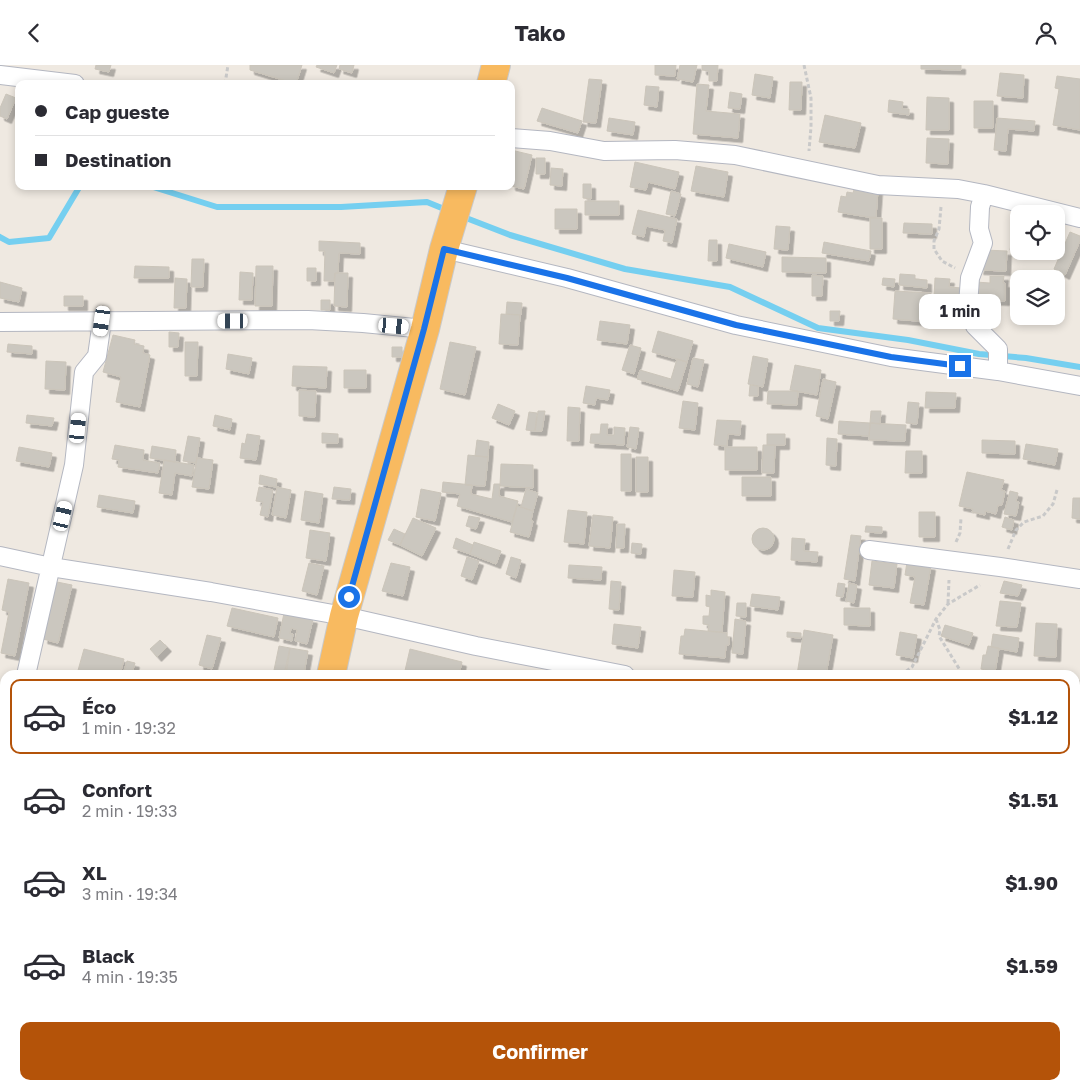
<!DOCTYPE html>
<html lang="fr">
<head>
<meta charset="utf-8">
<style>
  :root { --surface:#fff; --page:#f2f2f3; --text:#2b2b33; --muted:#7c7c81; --line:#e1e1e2; --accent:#b45309 }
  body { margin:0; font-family:"Golos Text",sans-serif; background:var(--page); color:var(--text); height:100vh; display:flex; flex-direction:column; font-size:19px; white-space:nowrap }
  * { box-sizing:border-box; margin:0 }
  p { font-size:16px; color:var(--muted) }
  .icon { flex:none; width:28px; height:28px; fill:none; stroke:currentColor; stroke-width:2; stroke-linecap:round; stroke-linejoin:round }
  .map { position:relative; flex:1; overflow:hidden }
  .panel { position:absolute; left:0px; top:605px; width:1080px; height:420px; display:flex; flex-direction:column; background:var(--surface); border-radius:15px 15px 0 0; box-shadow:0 2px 8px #0003 }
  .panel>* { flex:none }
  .banner { position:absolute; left:15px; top:15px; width:500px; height:110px; border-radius:10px; box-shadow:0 2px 8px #0003; display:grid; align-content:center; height:110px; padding:0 20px; background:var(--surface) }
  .fabs { position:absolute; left:1010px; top:140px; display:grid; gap:10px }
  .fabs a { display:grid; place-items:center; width:55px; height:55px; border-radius:10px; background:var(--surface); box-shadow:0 2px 8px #0003; font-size:25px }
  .end { position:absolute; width:22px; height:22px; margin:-11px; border:6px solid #1a73e8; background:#fff; box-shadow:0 0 0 2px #fff }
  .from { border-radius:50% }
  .bubble { position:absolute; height:35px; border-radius:10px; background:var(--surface); box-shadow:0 2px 8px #0003; font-size:16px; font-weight:700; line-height:35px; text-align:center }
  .car { position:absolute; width:15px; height:30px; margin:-15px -8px; border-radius:6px; box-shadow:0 0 4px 1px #0007; background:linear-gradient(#fff 24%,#345 0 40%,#fff 0 76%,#345 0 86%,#fff 0) }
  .banner b { display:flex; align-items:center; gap:18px; height:48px; font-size:19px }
  .banner b+b { border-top:1px solid var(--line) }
  .banner i { width:12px; height:12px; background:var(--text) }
  ul { padding:9px 0 0; list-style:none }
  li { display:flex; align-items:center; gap:15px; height:75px; margin:0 10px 8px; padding:0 10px; border:2px solid transparent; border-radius:10px }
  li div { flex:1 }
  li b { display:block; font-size:19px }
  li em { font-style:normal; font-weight:700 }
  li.current { border-color:var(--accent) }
  li>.icon { width:45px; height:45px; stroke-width:1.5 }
  .action { display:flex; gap:10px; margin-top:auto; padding:10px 20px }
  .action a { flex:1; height:58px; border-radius:10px; background:var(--accent); color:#fff; font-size:20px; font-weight:700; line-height:58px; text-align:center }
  header { display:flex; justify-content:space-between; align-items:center; height:65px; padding:0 20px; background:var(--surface); font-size:22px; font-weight:700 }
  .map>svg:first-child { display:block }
</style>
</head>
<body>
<header><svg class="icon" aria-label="back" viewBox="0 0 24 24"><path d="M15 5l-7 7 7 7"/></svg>Tako<svg class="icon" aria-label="person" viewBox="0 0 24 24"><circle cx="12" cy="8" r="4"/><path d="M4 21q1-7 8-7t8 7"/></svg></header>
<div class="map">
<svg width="1080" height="1025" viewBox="0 0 1080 1025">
  <defs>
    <filter id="shadow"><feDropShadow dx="4.5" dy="4.5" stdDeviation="0" flood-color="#0004"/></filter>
  </defs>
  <rect width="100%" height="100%" fill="#efe9e1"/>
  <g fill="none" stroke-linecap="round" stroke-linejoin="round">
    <path stroke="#75cff0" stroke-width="6" d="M150,121L217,142H341L427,137L449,146
      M461,151L510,170L625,204L730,222L818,263L908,275L979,289L1026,293L1080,302
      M0,172L9,177L49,173L80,121"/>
  </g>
  <path fill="#cbc7bf" stroke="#cbc5ba" filter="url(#shadow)" d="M96,0H111L109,7L95,4Z
    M250,0H302L296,19L250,5Z
    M317,0H337L334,8L316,2Z
    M340,0H354L352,8L339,4Z
    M655,0H676L675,11L655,10Z
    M680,0H697L693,17L677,14Z
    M702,0H718L717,16H709V6L702,5Z
    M921,0H961V5L921,4Z
    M1000,8L1024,10L1023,33L997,31Z
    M755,9L773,12L770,33L752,30Z
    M1057,11L1080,14V65L1053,60L1059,24L1055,23Z
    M589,14L602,15L596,58L583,57Z
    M790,17H802L801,45H789Z
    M697,19L709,20L706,46L740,49L738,73L693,69Z
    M646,21L659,22L657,42L644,40Z
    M730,27L742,29L740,44L728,43Z
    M6,29L16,33L7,54L0,51V43Z
    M927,32L949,33V65H926Z
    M889,35L903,37L902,44H909V50L888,47Z
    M974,36H993V63H974Z
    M542,43L582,56L578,68L537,56Z
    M825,50L861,58L855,83L819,77Z
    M609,53L635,57L633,70L607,66Z
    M997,53L1035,56L1034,66L1008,64L1006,86L994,85Z
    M927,73L949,74L948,99L926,98Z
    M511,85L532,90L524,124L511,121Z
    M536,93H545V109H536Z
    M635,97L679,107L675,124L648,117L646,125L630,122Z
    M696,101L728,107L724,132L691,126Z
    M551,103L563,104L562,121L550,120Z
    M583,119H591V134L583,133Z
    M855,121L878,125L876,152H868L838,147L841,131L846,132L847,127L853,128Z
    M671,126L681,129L675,151L666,149Z
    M585,136H619V150H585Z
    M555,144H577V164H555Z
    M638,145L677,154L672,178L663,176L665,165L646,161L644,172L632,169Z
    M870,153H882V184H870Z
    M904,158L932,159V169L903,168Z
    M776,161L790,162L788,185L774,184Z
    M1014,163H1019V186L1010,185Z
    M1070,167L1080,171V176L1065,210L1054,204Z
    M709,175H717V196H708Z
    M319,176L360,178V189L339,188L338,208H335L334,216H324L325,186H319Z
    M824,177L871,186L869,196L822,188Z
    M729,179L766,187L763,202L726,193Z
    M985,185L1007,186L1006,206L979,205Z
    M782,192L826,193V208L782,207Z
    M192,194H204L203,222H191Z
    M135,201L169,202V213H134Z
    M256,201H273L272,241H255Z
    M307,203H316V216H307Z
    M240,207L253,208L252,235H239Z
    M335,208H348L347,242L334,241Z
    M900,209L915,210V214L927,215V223L899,220Z
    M812,210L823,211L822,231H812Z
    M990,211H1004L1003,218H1005V236L975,235L976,217L990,218Z
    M175,213L187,214L186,243H174Z
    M883,213L895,214L894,222L882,220Z
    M935,213L950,214L949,222L962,223L961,233L934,232Z
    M0,217L22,223L19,237L0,233Z
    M1011,224H1019V237H1011Z
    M895,226L931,228L929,257L893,254Z
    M64,231H83V241H64Z
    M321,235H330V245H321Z
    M507,237L522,238L521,250L506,249Z
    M830,246H840L839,256H830Z
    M501,249L520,250L518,280L499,279Z
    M600,256L630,260L627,279L597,275Z
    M658,266L693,276L687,297L652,287Z
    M169,267L179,268L178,282H169Z
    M113,270L135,275L134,279L144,281L143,288L150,290L140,342L116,337L121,312L103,307Z
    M185,277H198L197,311H185Z
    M450,277L476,282L465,330L440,324Z
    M8,279L32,281V289L7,287Z
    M630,280L641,283L634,309L622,305Z
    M392,282H402V292H392Z
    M228,289L252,293L249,309L226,304Z
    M753,291L768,294L763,322L748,319Z
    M693,293L704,295L698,322L687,319Z
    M677,294L687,297L678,326L637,314L640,305L671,314Z
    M46,296L66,297L65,325L45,324Z
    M795,300L821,305L817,330L790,325Z
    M293,301L327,302L326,323L292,321Z
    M344,305H366V323H344Z
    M823,314L836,317L828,354L816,351Z
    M750,320L758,321V331H749Z
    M586,321L610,325L608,335L596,333L595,340L583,338Z
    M299,325L316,326L315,352L299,351Z
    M768,326H798L797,340L767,339Z
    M926,327L956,328L955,343H925Z
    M683,336L698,338L695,365L679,363Z
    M908,337L919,338L917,359L906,358Z
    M498,339L515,346L509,360L492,353Z
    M568,342L580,343L579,376H567Z
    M538,346H545L542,366H535Z
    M871,346H881L880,359L870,358Z
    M529,347L537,348L535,366L526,365Z
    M27,350L54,353L52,361L26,358Z
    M215,350L232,354L230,365L213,361Z
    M717,355L741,356L740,370L728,369L727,381L714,380Z
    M839,356L870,358L869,371L838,369Z
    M870,358L906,360L905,376L869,375Z
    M601,359H608L607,370H614V362L625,363L624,380L590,378L591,369H600Z
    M630,362L639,363L636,384L627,382Z
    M322,368L338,369V378H322Z
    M247,369L260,371L256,395L240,393L242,378L245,379Z
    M767,369H785V380H767Z
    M188,371L200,373L196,398L183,396Z
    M827,373L837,374L836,401L826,400Z
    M477,375L489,377L488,392L475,391Z
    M982,375L1015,376V389L982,388Z
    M1026,379L1058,384L1055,400L1023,394Z
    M115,380L144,385L143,395L160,398L158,408L118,402L119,395L112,394Z
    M763,380H775L774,408H762Z
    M152,381L176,385L175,397L150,393Z
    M19,382L52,388L49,402L16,396Z
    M725,382H757V405H725Z
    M906,386H922V408H905Z
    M621,389H631V426H621Z
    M468,390L488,392L485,421L465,420Z
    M636,392H648V427H636Z
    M197,393L213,395L209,424L192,422Z
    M164,395L194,400L192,411L175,408L172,430L159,428Z
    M501,399L533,400V423L500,421Z
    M967,407L1004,415L1001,425L1005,426L1002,440H998L996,449L985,446V450L972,447L973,444L959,441Z
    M260,410L277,414L276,422L259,419Z
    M742,412H771V431H742Z
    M443,417L472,420L471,429L492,434L494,419H500L499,431L518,436L512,457L457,441L460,429L442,427Z
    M259,422L273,425L268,452L260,450L263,437L256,436Z
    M277,422L291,425L286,453L272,450Z
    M334,422L351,424L350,435L332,434Z
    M421,424L441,428L435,456L416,452Z
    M526,424L538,428L533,446L521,442Z
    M305,426L323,429L319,458L301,455Z
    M1010,426L1018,428L1016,436L1019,437L1016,451L1004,449Z
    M99,430L135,436L133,448L97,442Z
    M1073,433H1080V454L1072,453Z
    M517,441L533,446L531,455L533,456L529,472L510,467Z
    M568,445L587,447L584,479L564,477Z
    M919,447H935V472H919Z
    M593,450L613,452L610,483L589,481Z
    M469,451L480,453L476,464L466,461Z
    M1005,452L1014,455L1012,465L1002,462Z
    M413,453L436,463L422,491L400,480Z
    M617,459H625L624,483H616Z
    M866,461L882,462V468L865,467Z
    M752 474a11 11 0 1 1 22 0a11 11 0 1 1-22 0Z
    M394,464L405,469L400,480L388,475Z
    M310,465L330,468L326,496L306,493Z
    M851,470L861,471L855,516L844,514Z
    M456,473L473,480L470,489L453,483Z
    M792,473L805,474L804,486L818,487L817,497L791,495Z
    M474,477L501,486L496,499L470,489Z
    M632,478L642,479L641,489L631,488Z
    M467,492L479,496L472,515L461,511Z
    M511,492L521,495L516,513L506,509Z
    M872,496L897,499L894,523L869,520Z
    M907,497L931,501L924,540L910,538L915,512L905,510Z
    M309,498L324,501L317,530L302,526Z
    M391,498L410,502L403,531L382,526Z
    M569,500L602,502L601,515L568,513Z
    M674,505L695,507L693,532L672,531Z
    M8,514L29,518L15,591L1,588L9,547L2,545Z
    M611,516L621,517L619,545L609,544Z
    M1004,516L1022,520L1018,531L1000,528Z
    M57,517L72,520L58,578L43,574Z
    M838,518L845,519L843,532L836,531Z
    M849,518L857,520L854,538L846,536Z
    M711,525L725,527L722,567L708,566L709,560L703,559V551H709L710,542L706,541V530L711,531Z
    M752,529L780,532L778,545L750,541Z
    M1000,536L1021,538L1017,562L996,561Z
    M737,538H746V552L736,551Z
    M232,543L278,553L274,572L227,561Z
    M844,543H870V561L844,560Z
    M284,548L313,554L307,579L295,576L297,565L291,563L290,569H293L292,576L279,573Z
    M735,554L746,556L743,589L732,588Z
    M1036,558L1057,559L1056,592L1034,591Z
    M614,559L641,562L638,583L612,579Z
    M945,560L973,568L969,580L941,571Z
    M685,564L727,568V572H729V580H726L725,593L679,589L681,571H684Z
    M804,565L833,570L826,610H797Z
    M787,567L801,568V573L787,572Z
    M900,567L917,570L913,593L896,590Z
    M993,569L1019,573L1017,587L991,582Z
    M207,570L221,573L212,604L199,600Z
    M160,575L167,582L157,592L150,584Z
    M279,581L290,583L284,610H273Z
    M988,581L999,583L995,607L981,604L983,590H986Z
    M290,583L308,586L304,608L301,607L300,610H286Z
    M84,584L124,594L120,610H82L77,609Z
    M410,584L462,597L459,610H404Z
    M127,596L135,598L132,608L124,606Z
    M1075,615L1080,616V656L1075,655Z
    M0,647L5,648V659L0,680Z
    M0,957L5,959V972L2,980L5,981V1020H19L17,1025H0Z
    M125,1020H152L167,1025H124Z
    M249,1020H295L293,1025H263Z
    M300,1020H322L321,1025H305L299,1023Z
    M355,1020H366L372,1023L371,1025H352Z
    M536,1020H594L597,1021L596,1025H534Z
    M639,1020H656L654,1025H637Z
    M661,1020H679L677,1025H659Z
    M831,1020H854L873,1024L830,1025Z
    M894,1020H909L907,1025H893Z"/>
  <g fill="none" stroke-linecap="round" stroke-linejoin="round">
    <g stroke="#b4b7c1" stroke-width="20">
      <path id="minor" d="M0,10L75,19
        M511,73L550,76L604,86L675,85L735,90L878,120L958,124L984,129L1080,153
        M984,129L980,142L979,164L983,178L970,213L968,240L975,261L998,284V306
        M444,184L567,213L736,260L891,292L998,306L1080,321
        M0,257L308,255L363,258L425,264
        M869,485L1000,502L1080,514
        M0,491L51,502L211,527L344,551L476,581L625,610
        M26,610L74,400L84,307L97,291L102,256
        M1075,691H1080
        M0,726L5,702
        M0,796L5,798
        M989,1020L1010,1025"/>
    </g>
    <g stroke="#c9c9c9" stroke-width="30">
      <path id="trunk" d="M491,19L496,0
        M331,610L344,551L425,264L444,184L463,121
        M224,1025L225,1020"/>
    </g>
    <path stroke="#c9c9c9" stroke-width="3" stroke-dasharray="4 2.5" stroke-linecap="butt" d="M804,0L811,33V62L809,86
      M225,19L228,0
      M941,142L939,164L934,176V184L942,196L955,203
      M956,477L960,468L961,453
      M1008,484L1016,465L1024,457L1043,451L1053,439L1057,425
      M948,538L949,515
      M936,554L940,565L939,571L963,610
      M901,610L912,602L936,554L948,539L980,520"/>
    <use href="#minor" stroke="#fff" stroke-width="18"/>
    <use href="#trunk" stroke="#f8ba60" stroke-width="28"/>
  </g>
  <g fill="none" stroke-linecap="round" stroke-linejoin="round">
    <path stroke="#1a73e8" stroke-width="6" d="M349,532L424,264L444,184L567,213L736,260L891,292L960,301"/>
  </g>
</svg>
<div class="fabs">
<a><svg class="icon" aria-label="locate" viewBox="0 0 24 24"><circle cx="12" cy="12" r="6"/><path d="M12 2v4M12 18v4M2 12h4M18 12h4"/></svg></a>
<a><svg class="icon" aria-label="layers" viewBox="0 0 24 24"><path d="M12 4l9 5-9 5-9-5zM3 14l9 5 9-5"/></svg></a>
</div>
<i class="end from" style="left:349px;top:532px"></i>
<i class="end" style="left:960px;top:301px"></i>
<div class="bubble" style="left:919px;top:229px;width:82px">1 min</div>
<i class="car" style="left:102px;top:256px;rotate:188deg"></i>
<i class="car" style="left:233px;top:256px;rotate:270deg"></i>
<i class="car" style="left:394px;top:261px;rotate:95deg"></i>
<i class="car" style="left:78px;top:363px;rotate:6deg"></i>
<i class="car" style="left:63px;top:451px;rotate:13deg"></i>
<div class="banner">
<b><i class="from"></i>Cap gueste</b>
<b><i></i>Destination</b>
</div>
<section class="panel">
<ul>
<li class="current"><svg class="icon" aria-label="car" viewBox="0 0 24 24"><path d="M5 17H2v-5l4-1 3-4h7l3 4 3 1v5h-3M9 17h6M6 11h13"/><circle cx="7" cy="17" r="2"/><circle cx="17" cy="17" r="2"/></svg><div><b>Éco</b><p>1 min · 19:32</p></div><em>$1.12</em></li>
<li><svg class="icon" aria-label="car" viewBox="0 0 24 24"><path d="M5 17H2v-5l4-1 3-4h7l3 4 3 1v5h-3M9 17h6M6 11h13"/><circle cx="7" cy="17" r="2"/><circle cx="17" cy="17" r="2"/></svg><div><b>Confort</b><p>2 min · 19:33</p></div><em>$1.51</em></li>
<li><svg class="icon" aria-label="car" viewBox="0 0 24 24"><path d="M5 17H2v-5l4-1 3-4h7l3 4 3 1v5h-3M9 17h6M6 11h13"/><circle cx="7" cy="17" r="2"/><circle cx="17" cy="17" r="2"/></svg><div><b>XL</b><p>3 min · 19:34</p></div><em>$1.90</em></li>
<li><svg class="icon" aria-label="car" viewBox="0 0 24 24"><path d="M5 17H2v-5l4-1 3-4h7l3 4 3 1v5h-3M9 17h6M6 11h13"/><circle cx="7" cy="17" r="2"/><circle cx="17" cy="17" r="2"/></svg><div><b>Black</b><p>4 min · 19:35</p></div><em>$1.59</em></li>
</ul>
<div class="action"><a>Confirmer</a></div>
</section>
</div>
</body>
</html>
